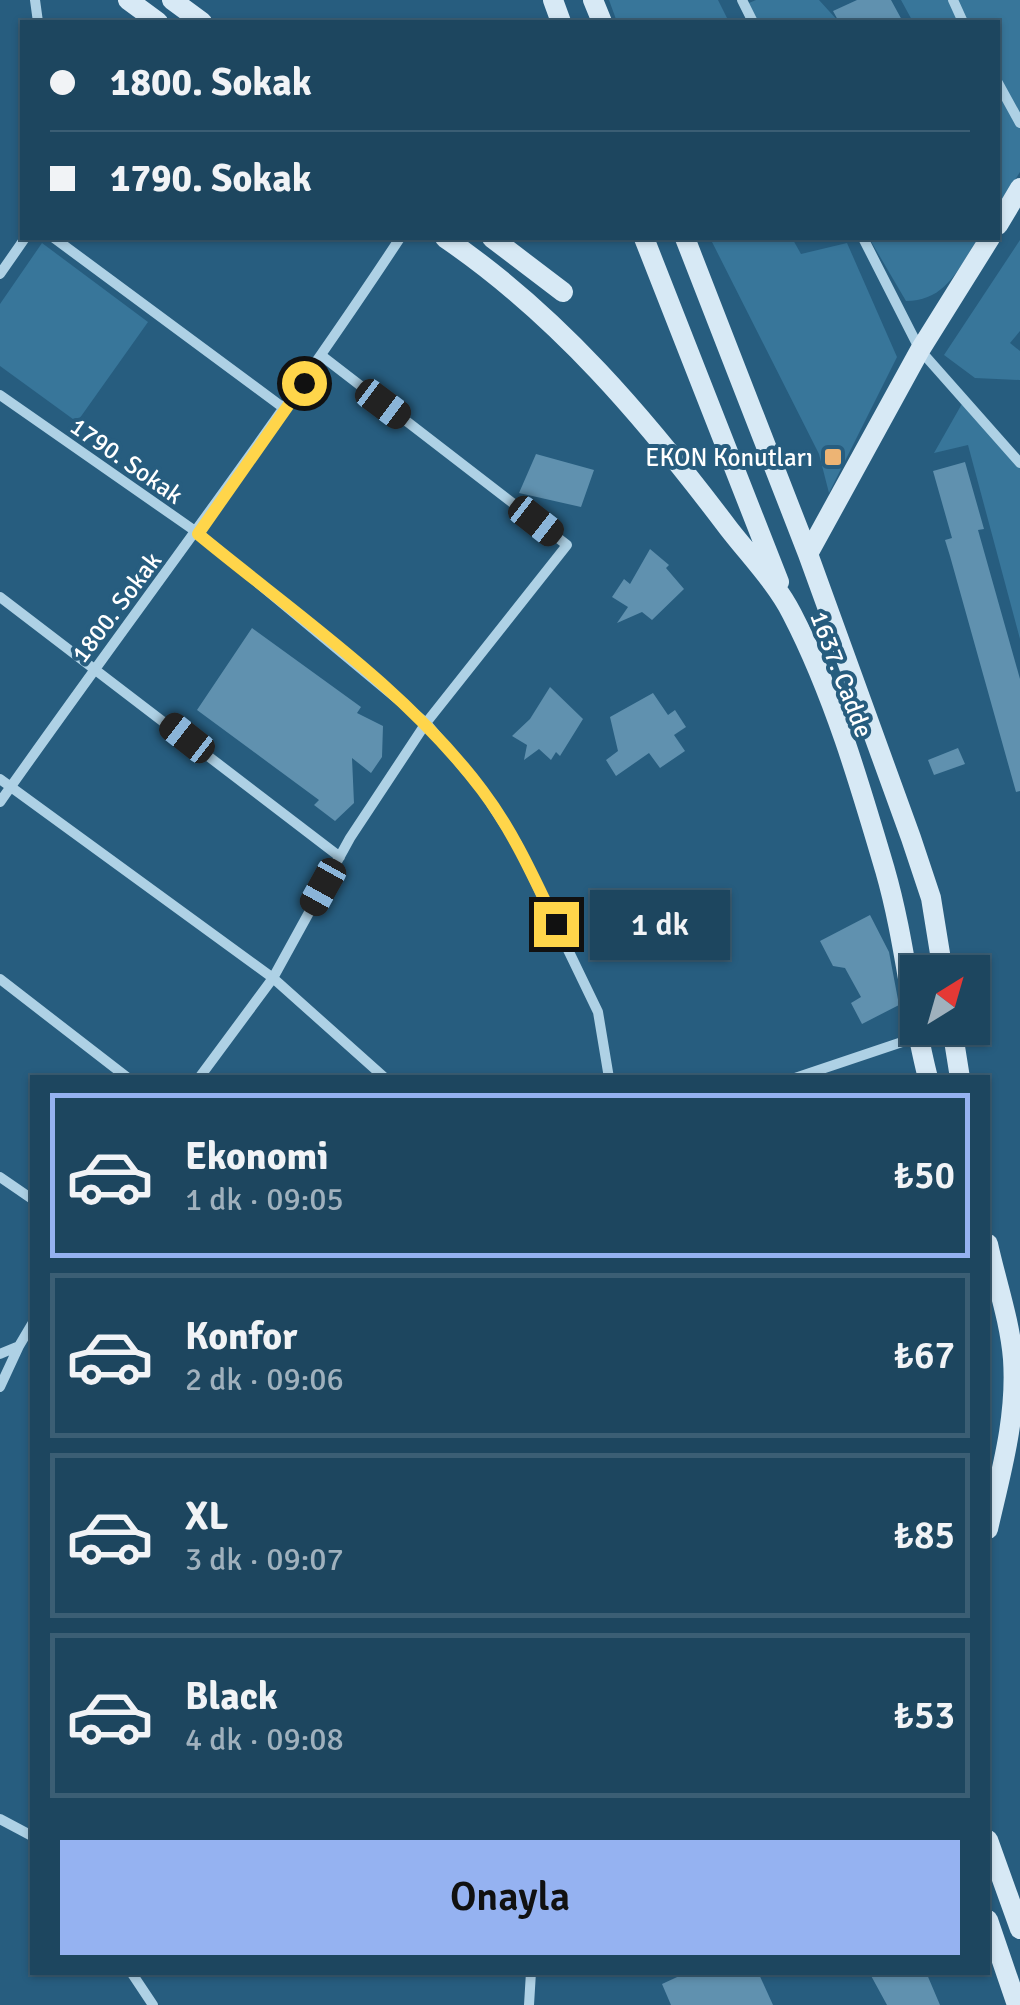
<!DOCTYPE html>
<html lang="tr">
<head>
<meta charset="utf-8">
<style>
  :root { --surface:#1d465f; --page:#254d65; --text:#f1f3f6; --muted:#a0b1bd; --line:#3b5e74; --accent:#95b2f1 }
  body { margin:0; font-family:Signika,sans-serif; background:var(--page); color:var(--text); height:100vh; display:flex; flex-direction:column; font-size:38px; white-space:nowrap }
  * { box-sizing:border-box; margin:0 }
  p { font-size:32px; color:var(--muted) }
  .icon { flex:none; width:55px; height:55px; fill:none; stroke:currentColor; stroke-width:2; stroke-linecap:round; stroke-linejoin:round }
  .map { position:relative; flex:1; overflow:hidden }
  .details { position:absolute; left:30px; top:1075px; width:960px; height:900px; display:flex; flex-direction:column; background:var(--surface); border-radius:0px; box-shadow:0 2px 8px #0004,0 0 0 2px var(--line) }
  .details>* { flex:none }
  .top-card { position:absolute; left:20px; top:20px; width:980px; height:220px; border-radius:0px; box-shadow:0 2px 8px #0004,0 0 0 2px var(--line); display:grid; align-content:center; height:220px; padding:0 30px; background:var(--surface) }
  .needle { width:65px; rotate:37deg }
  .fabs { position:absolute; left:900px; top:955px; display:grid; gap:20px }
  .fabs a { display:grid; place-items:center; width:90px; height:90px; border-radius:0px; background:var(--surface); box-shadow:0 2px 8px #0004,0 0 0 2px var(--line); font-size:50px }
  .end { position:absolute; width:45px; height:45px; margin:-22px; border:12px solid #ffd54a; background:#111; box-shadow:0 0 0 5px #111 }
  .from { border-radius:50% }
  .bubble { position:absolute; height:70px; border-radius:0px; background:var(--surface); box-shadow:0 2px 8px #0004,0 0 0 2px var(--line); font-size:32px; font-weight:600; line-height:70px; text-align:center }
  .car { position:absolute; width:30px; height:60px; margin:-30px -15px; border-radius:12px; box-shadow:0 0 8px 2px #0007; background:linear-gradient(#222 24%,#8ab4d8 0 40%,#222 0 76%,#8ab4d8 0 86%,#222 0) }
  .top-card b { display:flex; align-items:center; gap:35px; height:95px; font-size:38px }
  .top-card b+b { border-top:2px solid var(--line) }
  .top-card i { width:25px; height:25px; background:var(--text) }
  ul { padding:18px 0 0; list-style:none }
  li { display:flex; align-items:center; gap:30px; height:165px; margin:0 20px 15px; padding:0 10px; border:5px solid var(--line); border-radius:0px }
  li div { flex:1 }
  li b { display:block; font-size:38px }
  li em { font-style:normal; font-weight:600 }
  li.current { border-color:var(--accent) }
  li>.icon { width:90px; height:90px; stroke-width:1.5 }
  .primary-button { display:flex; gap:20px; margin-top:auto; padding:20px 30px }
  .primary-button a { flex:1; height:115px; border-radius:0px; background:var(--accent); color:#111; font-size:40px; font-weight:600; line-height:115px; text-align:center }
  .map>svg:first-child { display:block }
</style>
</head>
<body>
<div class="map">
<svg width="1020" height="2005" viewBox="0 0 1020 2005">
  <rect width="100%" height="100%" fill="#275d7f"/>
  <path fill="#38769a" d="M609,0H718L729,22H617Z
    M756,0H819L839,22H753L744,5Z
    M901,0H1020V172L998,207V22H913Z
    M710,238H792L801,254L847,243L897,357L829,493L819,454Z
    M869,238H978C959,268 946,301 906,301Z
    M1020,240V331L1010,343L1020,351V380L975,378L944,355Z
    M42,243L148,322L77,422L0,366V304Z
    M963,402L1020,465V639L968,445L934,453Z"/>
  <path fill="#6091af" d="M857,0H891L903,22H839L833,11Z
    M536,454L594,470L581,507L519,493Z
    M965,462L984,529L978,530L1020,679V791L1016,792L950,556L945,540L952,538L933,471Z
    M650,549L669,565L666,568L684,589L652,620L642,612L617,623L628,607L612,597L624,579L630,584Z
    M252,628L361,707L357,713L383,726L382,757L371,773L352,758L354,803L335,821L314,805L319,800L197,710Z
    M550,687L583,719L560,756L556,752L551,760L539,749L524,760L527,745L512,736L530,719Z
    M653,693L668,715L675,710L686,727L674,735L685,751L660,768L649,753L616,776L606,760L618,751L610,717Z
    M958,748L965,764L934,775L928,760Z
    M870,915L889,952L899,1005L862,1024L851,1003L861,997L845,968L833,966L820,941Z
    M688,1972H758L773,2005H671L662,1984Z
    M869,1972H926L940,2005H887Z"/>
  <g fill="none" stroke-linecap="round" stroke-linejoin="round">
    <path stroke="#aed1e5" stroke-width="10" d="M35,0L38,22
      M742,0L753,22
      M953,0L963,22
      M998,83L1020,123
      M54,238L285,409
      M863,238L920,350L1020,463
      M0,274L25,238
      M0,395L198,533L426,723L483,791L517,844L598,1012L609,1078
      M0,597L340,857
      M0,779L273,978L385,1078
      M0,802C133,613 273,431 400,238
      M0,979L128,1078
      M199,1078L273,978L350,838L426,723L567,545L322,356
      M795,1078L917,1037
      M0,1177L32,1199
      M0,1354L19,1346L32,1324
      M0,1387L19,1346
      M0,1819L32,1836
      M131,1972L153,2005
      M529,2005L531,1972"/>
    <path stroke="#d7e9f5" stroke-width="20" d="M128,0L158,22
      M172,0L202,22
      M553,0L561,22
      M593,0L602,22
      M998,225L1020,188
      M445,238C558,315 646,419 729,529C750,556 777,584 792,614C833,693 860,785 885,870C905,939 910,1009 928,1078
      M492,238L563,292
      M644,238L779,582
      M685,238L808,554L911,838L931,898L943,972
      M808,554L920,350L990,238
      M952,1028L960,1078
      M988,1244C996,1281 1010,1321 1013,1359C1017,1418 1001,1472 988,1529
      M988,1840L1020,1929
      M988,1920L1017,2005"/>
  </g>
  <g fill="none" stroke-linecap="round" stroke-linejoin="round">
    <path stroke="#ffd54a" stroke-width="12" d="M304,383L198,534C295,614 406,689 482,790C513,831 534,878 556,924"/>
  </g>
  <rect fill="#edb474" stroke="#275d7f" stroke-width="4" x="823" y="447" width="20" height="20" rx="5"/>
  <g text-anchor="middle" stroke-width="8" stroke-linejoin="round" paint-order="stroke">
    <g font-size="25" fill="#fff" stroke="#275d7f" text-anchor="end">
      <text x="813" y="466">EKON Konutları</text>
    </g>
    <g font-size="25" fill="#fff" stroke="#275d7f">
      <text transform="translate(127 460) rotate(35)" y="9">1790. Sokak</text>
      <text transform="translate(116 607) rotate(-53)" y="9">1800. Sokak</text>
      <text transform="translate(842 674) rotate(69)" y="9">1637. Cadde</text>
    </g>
  </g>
</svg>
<div class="fabs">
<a><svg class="needle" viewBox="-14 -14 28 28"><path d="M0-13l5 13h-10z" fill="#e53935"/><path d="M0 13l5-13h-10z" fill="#a0b1bd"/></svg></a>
</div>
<i class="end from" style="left:304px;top:383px"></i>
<i class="end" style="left:556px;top:924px"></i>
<div class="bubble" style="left:590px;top:890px;width:140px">1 dk</div>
<i class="car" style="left:383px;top:404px;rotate:127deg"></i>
<i class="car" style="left:536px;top:521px;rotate:128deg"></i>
<i class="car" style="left:187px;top:738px;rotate:308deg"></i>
<i class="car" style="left:323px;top:887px;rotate:209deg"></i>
<div class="top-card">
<b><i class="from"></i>1800. Sokak</b>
<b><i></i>1790. Sokak</b>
</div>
<section class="details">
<ul>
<li class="current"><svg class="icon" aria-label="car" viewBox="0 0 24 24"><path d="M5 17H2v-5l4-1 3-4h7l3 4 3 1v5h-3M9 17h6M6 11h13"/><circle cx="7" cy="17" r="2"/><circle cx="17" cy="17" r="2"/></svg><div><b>Ekonomi</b><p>1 dk · 09:05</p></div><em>₺50</em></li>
<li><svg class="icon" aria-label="car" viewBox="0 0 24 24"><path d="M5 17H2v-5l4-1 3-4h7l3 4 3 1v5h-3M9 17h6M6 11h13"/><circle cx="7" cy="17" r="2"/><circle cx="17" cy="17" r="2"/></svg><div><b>Konfor</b><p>2 dk · 09:06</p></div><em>₺67</em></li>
<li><svg class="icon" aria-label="car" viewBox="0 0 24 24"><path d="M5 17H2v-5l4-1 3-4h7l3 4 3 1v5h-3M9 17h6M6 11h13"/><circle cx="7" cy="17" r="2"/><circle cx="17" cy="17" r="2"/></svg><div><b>XL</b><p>3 dk · 09:07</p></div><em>₺85</em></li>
<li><svg class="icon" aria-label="car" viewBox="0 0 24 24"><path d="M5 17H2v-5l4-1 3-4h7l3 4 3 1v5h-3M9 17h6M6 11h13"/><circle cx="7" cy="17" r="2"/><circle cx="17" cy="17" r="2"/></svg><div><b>Black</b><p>4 dk · 09:08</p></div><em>₺53</em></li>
</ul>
<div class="primary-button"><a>Onayla</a></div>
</section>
</div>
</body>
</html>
